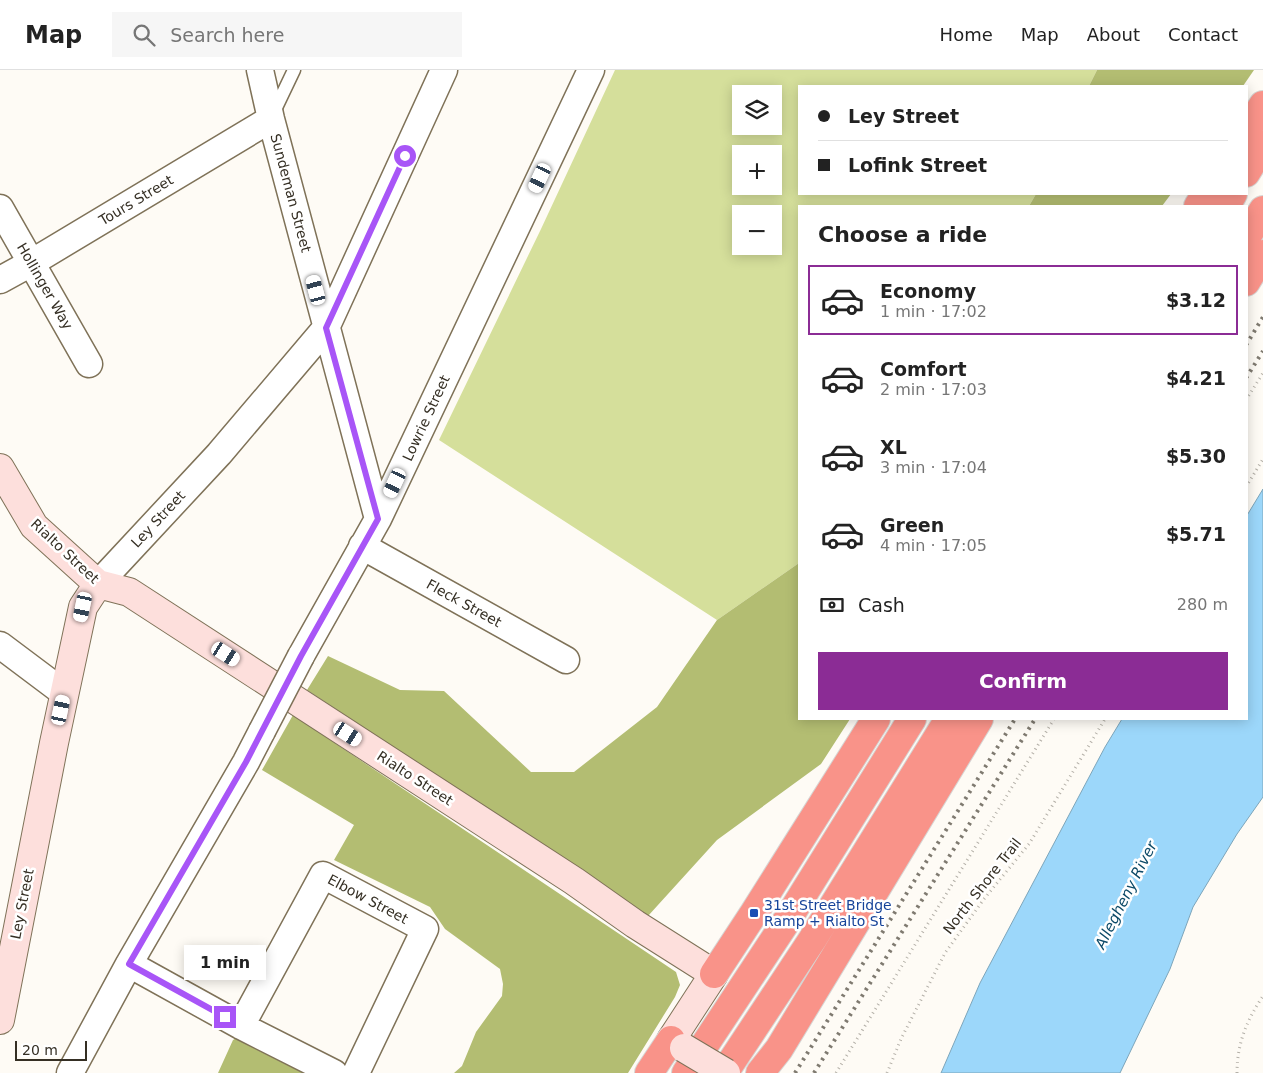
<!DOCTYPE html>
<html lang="en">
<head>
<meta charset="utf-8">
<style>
  :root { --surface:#fff; --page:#f6f6f6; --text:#222; --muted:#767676; --line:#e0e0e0; --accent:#8b2c95 }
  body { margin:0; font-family:"DejaVu Sans",sans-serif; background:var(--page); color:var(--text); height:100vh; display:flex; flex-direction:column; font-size:19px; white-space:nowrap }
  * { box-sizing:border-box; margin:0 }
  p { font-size:16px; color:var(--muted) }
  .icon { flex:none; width:28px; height:28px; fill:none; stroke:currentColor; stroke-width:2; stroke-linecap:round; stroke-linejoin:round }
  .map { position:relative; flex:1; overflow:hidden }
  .details { position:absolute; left:798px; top:135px; width:450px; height:515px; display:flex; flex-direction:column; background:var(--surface); border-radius:0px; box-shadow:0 2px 12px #0003 }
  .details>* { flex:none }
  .hud { position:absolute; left:798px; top:15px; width:450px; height:110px; border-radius:0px; box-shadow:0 2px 12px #0003; display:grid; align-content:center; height:110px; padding:0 20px; background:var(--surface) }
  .fabs { position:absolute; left:732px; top:15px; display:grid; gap:10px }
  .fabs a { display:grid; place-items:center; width:50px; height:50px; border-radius:0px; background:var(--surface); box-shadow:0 2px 12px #0003; font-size:25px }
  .scale { position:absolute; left:15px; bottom:12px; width:72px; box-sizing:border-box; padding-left:5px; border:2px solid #352f24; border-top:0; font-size:14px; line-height:18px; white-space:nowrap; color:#352f24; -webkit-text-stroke:4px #fff; paint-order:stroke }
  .end { position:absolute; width:22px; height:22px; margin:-11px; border:6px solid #a855f7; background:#fff; box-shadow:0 0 0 2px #fff }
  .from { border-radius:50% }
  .bubble { position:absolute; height:35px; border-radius:0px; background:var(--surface); box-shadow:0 2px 12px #0003; font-size:16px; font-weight:700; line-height:35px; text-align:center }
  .car { position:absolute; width:15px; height:30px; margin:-15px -8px; border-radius:6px; box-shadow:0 0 4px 1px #0007; background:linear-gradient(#fff 24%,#345 0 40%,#fff 0 76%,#345 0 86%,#fff 0) }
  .hud b { display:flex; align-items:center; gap:18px; height:48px; font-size:19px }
  .hud b+b { border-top:1px solid var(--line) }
  .hud i { width:12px; height:12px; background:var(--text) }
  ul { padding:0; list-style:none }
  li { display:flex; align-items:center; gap:15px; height:70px; margin:0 10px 8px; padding:0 10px; border:2px solid transparent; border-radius:0px }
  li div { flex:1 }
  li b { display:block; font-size:19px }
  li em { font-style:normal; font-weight:700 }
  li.active { border-color:var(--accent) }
  li>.icon { width:45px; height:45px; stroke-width:1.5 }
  h2 { padding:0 20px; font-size:22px; line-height:60px }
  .pay { display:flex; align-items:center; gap:12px; height:55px; padding:0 20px; font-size:19px }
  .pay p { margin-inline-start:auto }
  .primary-button { display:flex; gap:10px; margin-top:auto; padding:10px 20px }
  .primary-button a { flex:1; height:58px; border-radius:0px; background:var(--accent); color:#fff; font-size:20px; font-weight:700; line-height:58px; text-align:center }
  header { display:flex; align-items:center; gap:30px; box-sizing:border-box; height:70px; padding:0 25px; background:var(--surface); border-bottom:1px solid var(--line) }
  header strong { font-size:24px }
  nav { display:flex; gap:28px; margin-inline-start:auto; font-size:18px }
  .search { width:350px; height:45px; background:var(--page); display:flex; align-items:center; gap:12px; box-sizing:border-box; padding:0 18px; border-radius:0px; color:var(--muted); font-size:19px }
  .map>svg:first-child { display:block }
</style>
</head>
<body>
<header>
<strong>Map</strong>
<div class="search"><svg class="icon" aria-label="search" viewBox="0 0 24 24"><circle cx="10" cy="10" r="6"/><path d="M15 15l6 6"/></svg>Search here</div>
<nav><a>Home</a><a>Map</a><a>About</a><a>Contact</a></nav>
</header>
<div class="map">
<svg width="1263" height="1003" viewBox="0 0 1263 1003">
  <rect width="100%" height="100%" fill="#fefbf5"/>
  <path fill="#d5df9b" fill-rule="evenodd" d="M615,0H1097L1089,16H799V124H1036L1029,136H799V493L717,550L439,370L541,159ZM741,24H774V56H741ZM741,84H774V116H741ZM741,144H774V176H741Z"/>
  <path fill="#b3bd72" d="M1097,0H1254L1243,16H1089Z
    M1036,124H1171L1162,136H1029Z
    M799,493V649H850L821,694L717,770L648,846L307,620L328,586L400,620L444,621L531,702H574L657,637L717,550Z
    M293,645L676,902L680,915L675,927L628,1003H454L462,996L476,962L502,926L503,914L500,899L445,859L430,837L334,790L354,755L262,700Z
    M250,960L334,1003H218L233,970Z"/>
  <path fill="#9cd7fa" stroke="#7da5ba" d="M1263,419V727L1237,764L1193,837L1170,899L1120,1003H941L980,913L1105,677L1122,649H1246V447Z"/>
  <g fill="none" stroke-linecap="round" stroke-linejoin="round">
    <g stroke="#7f7258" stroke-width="15">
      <path id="lane" d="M273,44L294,0"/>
    </g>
    <g stroke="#7f7258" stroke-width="29">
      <path id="street" d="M260,0L271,49L378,449
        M0,138L89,294
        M0,210L31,193L271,49
        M362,476L566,590
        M98,514L219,384L326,258L444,0
        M0,575L64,623
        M301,586L378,449L591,0
        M129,894L241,956L334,1003
        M241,956L323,805L425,859L356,1003
        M70,1003L129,894L246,692L262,661"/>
    </g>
    <g stroke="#7f7258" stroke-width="30">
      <path id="secondary" d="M0,398L34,456L98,514L129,522L574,811L635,854L714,904L671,970L684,978
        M0,950L54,673L83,537L98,514"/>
    </g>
    <g stroke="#d7d5d3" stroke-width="30">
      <path id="highway" d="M1246,61L1263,35
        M1246,103L1263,75
        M1198,136L1206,124
        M1226,136L1233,124
        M1246,168L1263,140
        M1246,212L1263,184
        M714,904L754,843L876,649
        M649,1003L671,970
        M686,1003L784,855L912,649
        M724,1003L812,870L949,649
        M760,1003L779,979L979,649"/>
    </g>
    <path stroke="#b4b0a8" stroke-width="3" stroke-dasharray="1 4" stroke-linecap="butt" d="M1246,330L1263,303
      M1246,417L1263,389
      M836,1003L1054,649
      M887,1003L901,969L945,883L984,829L1029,774L1105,649
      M1237,1003C1237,973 1247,950 1263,926"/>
    <use href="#lane" stroke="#fff" stroke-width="12"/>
    <use href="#street" stroke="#fff" stroke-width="26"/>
    <use href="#secondary" stroke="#fddfdc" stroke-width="28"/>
    <use href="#highway" stroke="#f99389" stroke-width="28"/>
    <path stroke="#7f7a70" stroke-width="4" stroke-dasharray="2.5 5" stroke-linecap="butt" d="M1246,275L1263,247
      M1246,308L1263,281
      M795,1003L1015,649
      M814,1003L1035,649"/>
    <g stroke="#7f7258" stroke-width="29" stroke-linecap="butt">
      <path id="street-bridge" d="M262,661L301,586"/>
    </g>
    <g stroke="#7f7258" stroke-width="30" stroke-linecap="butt">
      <path id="secondary-bridge" d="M684,978L726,1003"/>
    </g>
    <use href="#street-bridge" stroke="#fff" stroke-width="26"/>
    <use href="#secondary-bridge" stroke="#fddfdc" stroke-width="28"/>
  </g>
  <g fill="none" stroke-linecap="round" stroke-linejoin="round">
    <path stroke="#a855f7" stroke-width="6" d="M225,947L129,894L246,692L301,586L378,449L326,258L405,86"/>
  </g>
  <rect fill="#1a4fb4" stroke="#fff" stroke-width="2" x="749" y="838" width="10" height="10" rx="2.5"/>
  <g text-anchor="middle" stroke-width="5" stroke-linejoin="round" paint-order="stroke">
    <g font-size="14" fill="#352f24" stroke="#fff">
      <text transform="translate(291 123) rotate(75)" y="5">Sundeman Street</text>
      <text transform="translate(136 130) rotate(-31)" y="5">Tours Street</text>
      <text transform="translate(45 216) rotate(60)" y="5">Hollinger Way</text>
      <text transform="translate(426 348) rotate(-65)" y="5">Lowrie Street</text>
      <text transform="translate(158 449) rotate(-47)" y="5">Ley Street</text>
      <text transform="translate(65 481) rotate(43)" y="5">Rialto Street</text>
      <text transform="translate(464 533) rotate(29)" y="5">Fleck Street</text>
      <text transform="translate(415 708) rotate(33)" y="5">Rialto Street</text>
      <text transform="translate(982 816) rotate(-52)" y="5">North Shore Trail</text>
      <text transform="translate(368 829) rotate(28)" y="5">Elbow Street</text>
      <text transform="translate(22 834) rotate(-79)" y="5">Ley Street</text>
    </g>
    <g font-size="14" fill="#164399" stroke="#fff" text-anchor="start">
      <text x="764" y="840">31st Street Bridge<tspan x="764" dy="16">Ramp + Rialto St</tspan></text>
    </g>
    <g font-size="15" font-style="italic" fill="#0c4a68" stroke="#fff">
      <text transform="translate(1126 825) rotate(-63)" y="5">Allegheny River</text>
    </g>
  </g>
</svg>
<div class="fabs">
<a><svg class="icon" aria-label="layers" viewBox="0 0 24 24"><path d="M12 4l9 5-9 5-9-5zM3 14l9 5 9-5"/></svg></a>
<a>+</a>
<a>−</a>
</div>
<div class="scale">20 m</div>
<i class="end from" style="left:405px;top:86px"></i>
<i class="end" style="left:225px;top:947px"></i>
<div class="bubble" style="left:184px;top:875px;width:82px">1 min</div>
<i class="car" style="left:540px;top:108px;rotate:205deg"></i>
<i class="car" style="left:316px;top:220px;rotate:345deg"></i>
<i class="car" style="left:395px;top:413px;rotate:205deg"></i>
<i class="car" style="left:83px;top:537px;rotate:192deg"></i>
<i class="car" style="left:226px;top:584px;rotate:123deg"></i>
<i class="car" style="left:61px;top:640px;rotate:12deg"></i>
<i class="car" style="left:348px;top:664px;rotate:123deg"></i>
<div class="hud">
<b><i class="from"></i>Ley Street</b>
<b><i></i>Lofink Street</b>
</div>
<section class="details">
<h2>Choose a ride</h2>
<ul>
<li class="active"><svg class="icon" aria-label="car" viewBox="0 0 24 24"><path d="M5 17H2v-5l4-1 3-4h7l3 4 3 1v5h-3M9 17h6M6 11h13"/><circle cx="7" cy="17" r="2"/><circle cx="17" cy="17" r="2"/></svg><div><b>Economy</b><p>1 min · 17:02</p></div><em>$3.12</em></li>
<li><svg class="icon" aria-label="car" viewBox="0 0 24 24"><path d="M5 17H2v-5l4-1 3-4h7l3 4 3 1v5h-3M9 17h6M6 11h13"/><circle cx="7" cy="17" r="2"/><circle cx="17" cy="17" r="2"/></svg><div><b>Comfort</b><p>2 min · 17:03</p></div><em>$4.21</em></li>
<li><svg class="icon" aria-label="car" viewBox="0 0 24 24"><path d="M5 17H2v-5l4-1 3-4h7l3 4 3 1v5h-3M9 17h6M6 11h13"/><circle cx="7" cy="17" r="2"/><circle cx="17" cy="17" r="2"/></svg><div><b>XL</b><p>3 min · 17:04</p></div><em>$5.30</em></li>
<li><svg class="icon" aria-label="car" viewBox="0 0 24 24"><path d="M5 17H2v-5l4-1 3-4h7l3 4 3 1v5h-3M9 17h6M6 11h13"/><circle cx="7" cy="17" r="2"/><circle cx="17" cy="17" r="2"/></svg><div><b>Green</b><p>4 min · 17:05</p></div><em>$5.71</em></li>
</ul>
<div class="pay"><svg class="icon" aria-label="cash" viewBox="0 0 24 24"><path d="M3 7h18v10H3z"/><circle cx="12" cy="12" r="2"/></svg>Cash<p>280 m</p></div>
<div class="primary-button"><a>Confirm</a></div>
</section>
</div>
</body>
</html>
